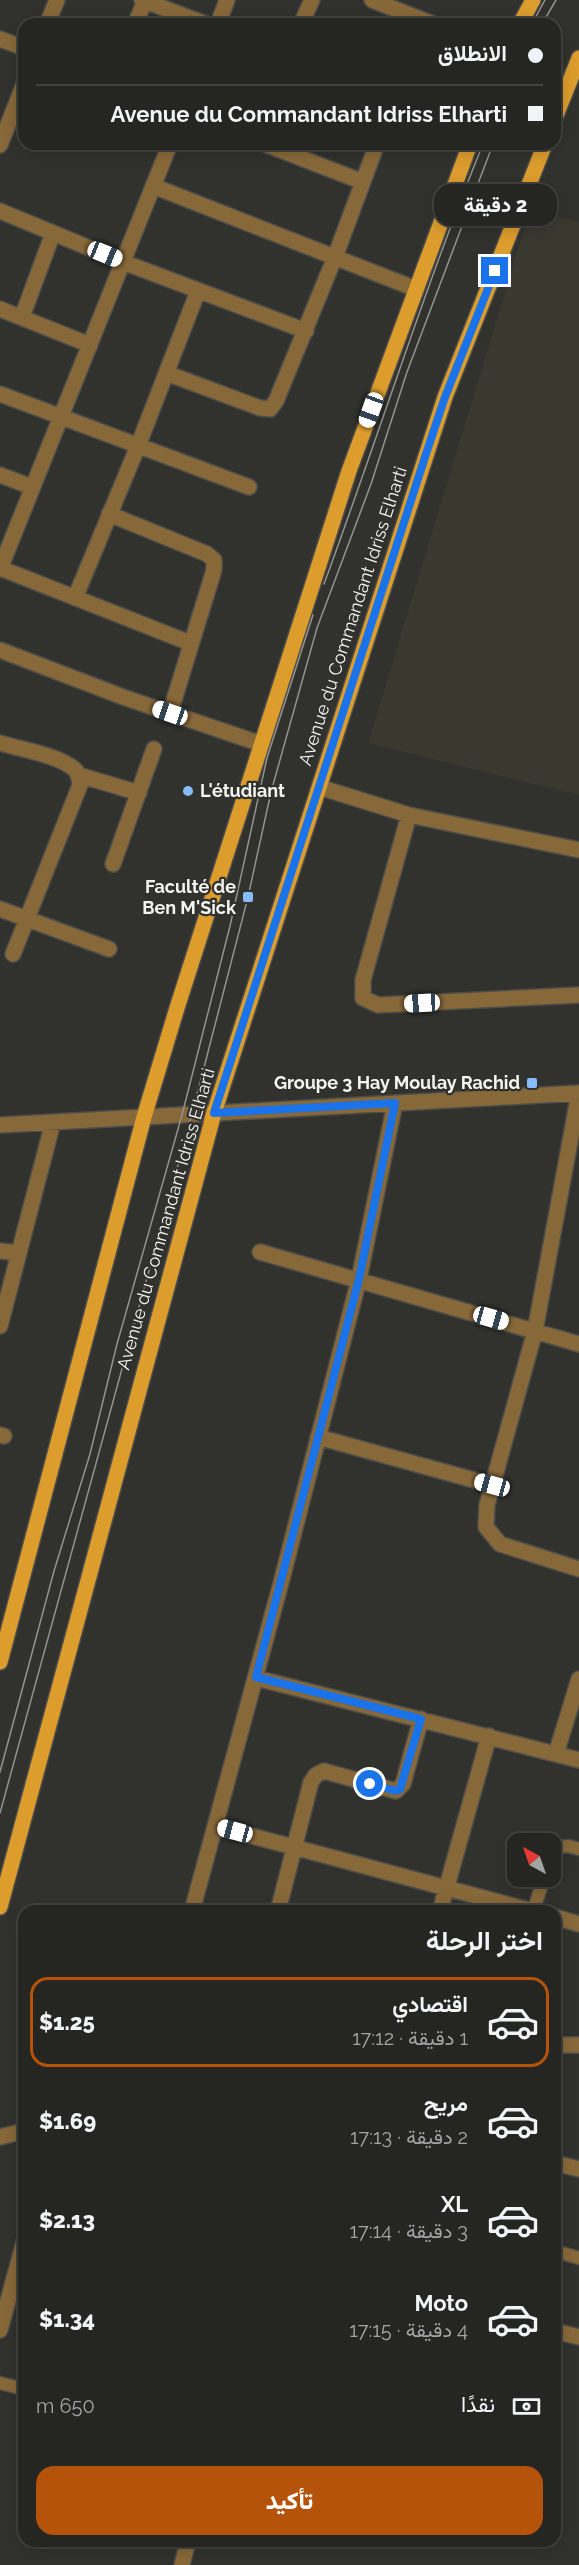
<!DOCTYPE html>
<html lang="ar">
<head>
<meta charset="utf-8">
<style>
  :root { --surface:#252522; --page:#31312f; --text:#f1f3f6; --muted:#a3a5a5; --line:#424240; --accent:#b45309 }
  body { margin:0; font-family:Raleway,Vazirmatn,sans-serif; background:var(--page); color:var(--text); direction:rtl; height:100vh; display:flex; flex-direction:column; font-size:22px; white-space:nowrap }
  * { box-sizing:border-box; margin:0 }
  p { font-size:20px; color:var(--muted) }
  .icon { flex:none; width:33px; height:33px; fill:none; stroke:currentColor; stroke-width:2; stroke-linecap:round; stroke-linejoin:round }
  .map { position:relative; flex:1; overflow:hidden; direction:ltr }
  .drawer { position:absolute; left:18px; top:1905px; width:543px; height:642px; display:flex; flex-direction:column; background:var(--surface); border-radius:18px; box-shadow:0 3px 15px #0003,0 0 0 2px var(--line); direction:rtl }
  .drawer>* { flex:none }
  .banner { position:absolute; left:18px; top:18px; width:543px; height:132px; border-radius:18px; box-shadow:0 3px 15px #0003,0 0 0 2px var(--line); direction:rtl; display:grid; align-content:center; height:132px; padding:0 18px; background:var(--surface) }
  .needle { width:39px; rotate:320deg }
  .controls { position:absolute; left:507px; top:1833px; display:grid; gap:12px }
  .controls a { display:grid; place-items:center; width:54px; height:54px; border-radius:12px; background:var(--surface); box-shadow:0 3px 15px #0003,0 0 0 2px var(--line); font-size:30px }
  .end { position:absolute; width:27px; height:27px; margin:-14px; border:8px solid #1a73e8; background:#fff; box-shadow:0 0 0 3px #fff }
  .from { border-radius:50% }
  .bubble { position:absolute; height:42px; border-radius:18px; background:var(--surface); box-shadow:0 3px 15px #0003,0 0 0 2px var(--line); font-size:20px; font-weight:800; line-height:42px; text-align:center; direction:rtl }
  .car { position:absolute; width:18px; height:36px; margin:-18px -9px; border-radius:8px; box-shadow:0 0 4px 2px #0007; background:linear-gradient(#fff 24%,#345 0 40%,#fff 0 76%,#345 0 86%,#fff 0) }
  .banner b { display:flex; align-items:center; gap:21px; height:57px; font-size:22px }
  .banner b+b { border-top:2px solid var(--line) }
  .banner i { width:15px; height:15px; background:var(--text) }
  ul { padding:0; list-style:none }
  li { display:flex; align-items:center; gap:18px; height:90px; margin:0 12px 9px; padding:0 6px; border:3px solid transparent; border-radius:18px }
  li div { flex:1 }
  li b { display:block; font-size:22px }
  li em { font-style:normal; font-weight:800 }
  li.selected { border-color:var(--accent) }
  li>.icon { width:54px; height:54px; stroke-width:1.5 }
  h2 { padding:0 18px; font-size:27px; line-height:72px }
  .pay { display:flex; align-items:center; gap:15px; height:66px; padding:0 18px; font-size:22px }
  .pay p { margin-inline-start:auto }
  .button { display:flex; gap:12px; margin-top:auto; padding:12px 18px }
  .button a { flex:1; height:69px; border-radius:18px; background:var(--accent); color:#fff; font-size:24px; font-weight:800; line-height:69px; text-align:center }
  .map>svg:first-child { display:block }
</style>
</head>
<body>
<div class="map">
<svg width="579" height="2565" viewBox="0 0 579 2565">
  <rect width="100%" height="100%" fill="#31312e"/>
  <path fill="#393930" d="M530,210L579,222V795L368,743Z"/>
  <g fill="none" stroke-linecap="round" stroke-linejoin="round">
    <g stroke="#4c4c4a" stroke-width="15">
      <path id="service" d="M550,1860L560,1847L568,1846L579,1849
        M533,1911L545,1876
        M555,2251L579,2258
        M0,2383L24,2389"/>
    </g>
    <g stroke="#4c4c4a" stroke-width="18">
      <path id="minor" d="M142,0L206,24
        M372,0L433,24
        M47,24L57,0
        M135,24L145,1
        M218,24L227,0
        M301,24L312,0
        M0,39L24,48
        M265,144L363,182
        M0,145L24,84
        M153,186L416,289
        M0,211L123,262L306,331
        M0,309L90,345
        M22,317L53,233
        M166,373L260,408L270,409L276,401L335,257L377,144
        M0,394L249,487
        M0,475L32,487
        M109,514L207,554L214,560V570L170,713
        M0,568L190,643
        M0,569L170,144
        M75,598L138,446L198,291
        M0,650L123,697L261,744
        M0,743C20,749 57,755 73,768C79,772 79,778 80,785L13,954
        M79,775L139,793
        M319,787L409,815L579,850
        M409,815L363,980V998L378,1005L579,995
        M113,864L154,749
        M0,909L109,949
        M579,1093L535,1331L487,1505L486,1527L500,1544L579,1569
        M0,1125L579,1093
        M0,1251L19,1253
        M260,1252L579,1344
        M0,1326L53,1122
        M0,1435L4,1436
        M318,1437L492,1485
        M256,1678L579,1760
        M556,1754L579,1679
        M215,1826L532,1911
        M192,1911L282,1579L359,1279L395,1103
        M278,1911L311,1782L316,1775L324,1771L396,1791L403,1784L421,1719
        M440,1911L489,1736
        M555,1917L579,1924
        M555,2045H579
        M0,2137L24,2131
        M555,2163L579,2169
        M0,2330L24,2242
        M555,2331L579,2337
        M182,2565L188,2541"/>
    </g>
    <g stroke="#4c4c4a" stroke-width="18">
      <path id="primary" d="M520,24L533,0
        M555,118L579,58
        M0,1662L144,1117L177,1008L349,471L470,144
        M0,1907L214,1113L445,397L545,144"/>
    </g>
    <use href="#service" stroke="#876839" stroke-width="12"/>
    <use href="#minor" stroke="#876839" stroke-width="15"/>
    <use href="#primary" stroke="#dd9d2d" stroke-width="15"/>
    <path stroke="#929290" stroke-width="1.5" d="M532,24L545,0
      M542,24L556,0
      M324,584C378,438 424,289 483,144
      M0,1772L54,1571L90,1454L117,1344L182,1115L230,926L267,758L313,615
      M0,1813L192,1114L248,897L271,792L317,628L371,484L407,372L493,144"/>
  </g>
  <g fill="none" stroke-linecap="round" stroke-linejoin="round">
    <path stroke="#1a73e8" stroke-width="8" d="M370,1784L396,1791L400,1789L421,1719L256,1677L359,1279L395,1103L214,1113L426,454L445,397L495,271"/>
  </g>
  <g fill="#87bbfb" stroke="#31312e" stroke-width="2">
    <circle cx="188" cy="791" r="6"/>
    <rect x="242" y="891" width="12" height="12" rx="3"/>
    <rect x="526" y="1077" width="12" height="12" rx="3"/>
  </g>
  <g text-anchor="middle" stroke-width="4.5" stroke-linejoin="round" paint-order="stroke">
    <g font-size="18" fill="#f4f4f3" stroke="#31312e">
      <text transform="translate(353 616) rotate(-72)" y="6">Avenue du Commandant Idriss Elharti</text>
      <text transform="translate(166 1219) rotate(-74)" y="6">Avenue du Commandant Idriss Elharti</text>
    </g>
    <g font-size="18" font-weight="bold" fill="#f4f4f3" stroke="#31312e" text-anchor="end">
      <text x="200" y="797" text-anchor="start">L'étudiant</text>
      <text x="236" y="893">Faculté de<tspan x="236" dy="21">Ben M'Sick</tspan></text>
      <text x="520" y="1089">Groupe 3 Hay Moulay Rachid</text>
    </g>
  </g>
</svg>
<div class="controls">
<a><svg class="needle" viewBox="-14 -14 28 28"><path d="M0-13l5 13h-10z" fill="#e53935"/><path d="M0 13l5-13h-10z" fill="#a3a5a5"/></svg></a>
</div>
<i class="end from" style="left:370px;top:1784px"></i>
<i class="end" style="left:495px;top:271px"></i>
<div class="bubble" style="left:434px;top:184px;width:123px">2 دقيقة</div>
<i class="car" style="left:105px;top:254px;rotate:112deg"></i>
<i class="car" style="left:371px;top:410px;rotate:200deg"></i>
<i class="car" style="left:170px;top:713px;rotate:289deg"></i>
<i class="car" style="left:422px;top:1003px;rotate:267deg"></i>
<i class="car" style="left:491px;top:1318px;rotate:106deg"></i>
<i class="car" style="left:492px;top:1485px;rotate:285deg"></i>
<i class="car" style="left:235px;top:1831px;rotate:285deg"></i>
<div class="banner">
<b><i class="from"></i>الانطلاق</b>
<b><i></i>Avenue du Commandant Idriss Elharti</b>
</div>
<section class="drawer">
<h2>اختر الرحلة</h2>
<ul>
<li class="selected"><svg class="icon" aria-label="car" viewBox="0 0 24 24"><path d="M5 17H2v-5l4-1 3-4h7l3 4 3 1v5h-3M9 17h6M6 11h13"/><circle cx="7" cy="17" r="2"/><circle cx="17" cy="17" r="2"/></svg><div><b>اقتصادي</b><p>1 دقيقة · 17:12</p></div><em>$1.25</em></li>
<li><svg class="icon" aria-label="car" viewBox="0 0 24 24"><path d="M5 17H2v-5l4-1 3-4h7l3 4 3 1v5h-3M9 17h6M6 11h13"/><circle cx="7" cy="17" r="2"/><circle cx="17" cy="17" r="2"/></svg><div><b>مريح</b><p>2 دقيقة · 17:13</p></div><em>$1.69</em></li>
<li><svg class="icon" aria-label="car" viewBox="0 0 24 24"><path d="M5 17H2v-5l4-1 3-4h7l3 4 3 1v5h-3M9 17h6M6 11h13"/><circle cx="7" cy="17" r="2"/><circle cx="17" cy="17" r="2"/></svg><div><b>XL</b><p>3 دقيقة · 17:14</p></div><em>$2.13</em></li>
<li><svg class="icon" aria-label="car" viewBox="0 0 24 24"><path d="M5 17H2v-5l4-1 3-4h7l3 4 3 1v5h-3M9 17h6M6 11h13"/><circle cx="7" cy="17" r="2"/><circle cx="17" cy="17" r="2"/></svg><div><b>Moto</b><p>4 دقيقة · 17:15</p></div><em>$1.34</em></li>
</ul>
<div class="pay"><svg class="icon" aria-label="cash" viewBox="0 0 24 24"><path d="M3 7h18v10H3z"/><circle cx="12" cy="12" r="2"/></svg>نقدًا<p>650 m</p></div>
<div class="button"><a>تأكيد</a></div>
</section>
</div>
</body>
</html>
